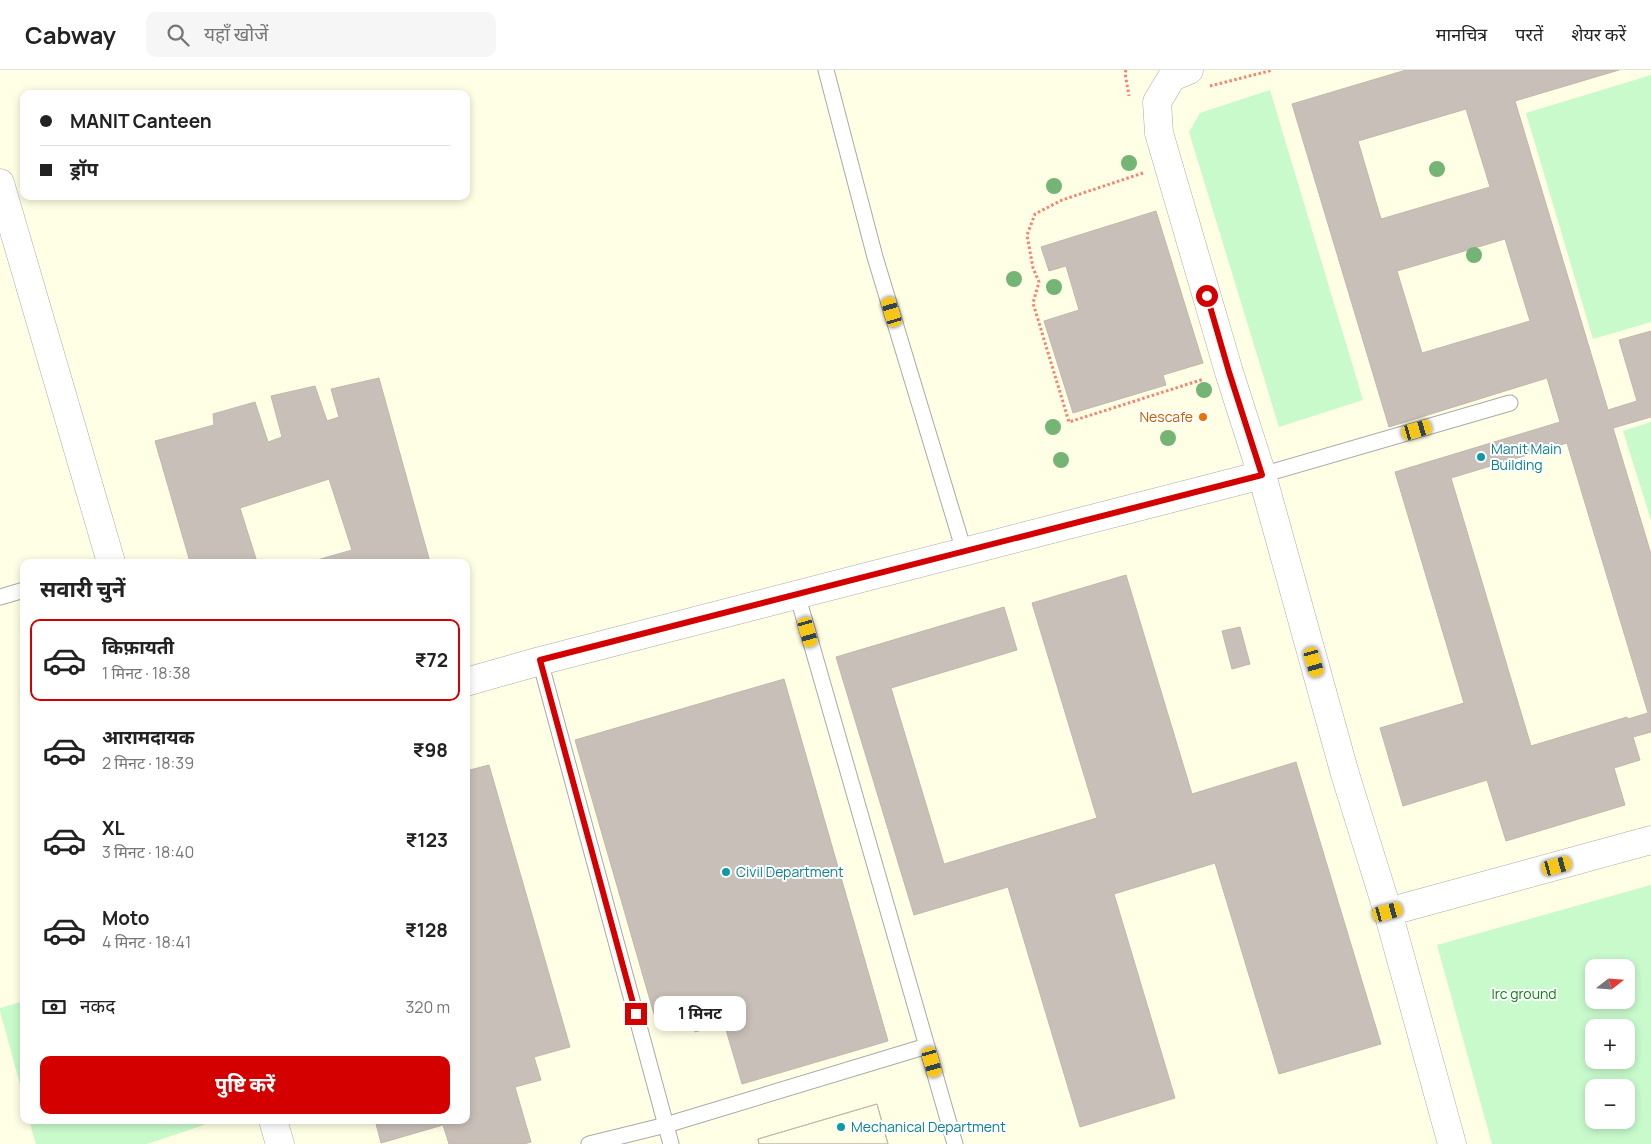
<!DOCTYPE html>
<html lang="hi">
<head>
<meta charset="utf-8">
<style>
  :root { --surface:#fff; --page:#f6f6f6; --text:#222; --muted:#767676; --line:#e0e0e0; --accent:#d40000 }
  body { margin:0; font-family:Manrope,"Noto Sans Devanagari",sans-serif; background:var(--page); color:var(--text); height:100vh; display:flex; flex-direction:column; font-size:19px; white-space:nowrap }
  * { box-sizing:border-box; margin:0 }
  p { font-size:16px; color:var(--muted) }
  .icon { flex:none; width:28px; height:28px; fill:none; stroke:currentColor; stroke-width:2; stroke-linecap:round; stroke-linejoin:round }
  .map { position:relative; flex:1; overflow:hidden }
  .side { position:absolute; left:20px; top:489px; width:450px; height:565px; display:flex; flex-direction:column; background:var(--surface); border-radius:10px; box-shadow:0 2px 8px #0003 }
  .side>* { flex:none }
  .top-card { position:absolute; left:20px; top:20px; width:450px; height:110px; border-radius:10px; box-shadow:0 2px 8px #0003; display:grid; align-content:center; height:110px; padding:0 20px; background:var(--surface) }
  .needle { width:32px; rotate:73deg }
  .buttons { position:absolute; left:1585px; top:889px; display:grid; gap:10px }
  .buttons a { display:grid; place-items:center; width:50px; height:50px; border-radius:10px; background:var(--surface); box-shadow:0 2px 8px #0003; font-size:25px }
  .end { position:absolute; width:22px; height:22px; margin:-11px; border:6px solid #d40000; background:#fff; box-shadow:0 0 0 2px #fff }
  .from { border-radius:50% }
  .bubble { position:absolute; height:35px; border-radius:10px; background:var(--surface); box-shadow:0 2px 8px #0003; font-size:16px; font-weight:700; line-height:35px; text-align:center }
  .car { position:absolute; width:15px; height:30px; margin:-15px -8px; border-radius:6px; box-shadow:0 0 4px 1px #0007; background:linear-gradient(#f5c518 24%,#345 0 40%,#f5c518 0 76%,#345 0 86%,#f5c518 0) }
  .top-card b { display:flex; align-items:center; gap:18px; height:48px; font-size:19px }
  .top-card b+b { border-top:1px solid var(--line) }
  .top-card i { width:12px; height:12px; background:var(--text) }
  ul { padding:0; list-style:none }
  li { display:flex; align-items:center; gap:15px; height:82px; margin:0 10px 8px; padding:0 10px; border:2px solid transparent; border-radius:10px }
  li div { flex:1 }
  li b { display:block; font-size:19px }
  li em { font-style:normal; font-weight:700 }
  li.on { border-color:var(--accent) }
  li>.icon { width:45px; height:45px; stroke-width:1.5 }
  h2 { padding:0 20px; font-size:22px; line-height:60px }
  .pay { display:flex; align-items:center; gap:12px; height:55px; padding:0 20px; font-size:19px }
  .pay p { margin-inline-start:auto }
  .primary-button { display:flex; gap:10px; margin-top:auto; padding:10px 20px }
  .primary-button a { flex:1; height:58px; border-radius:10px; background:var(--accent); color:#fff; font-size:20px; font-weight:700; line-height:58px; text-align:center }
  header { display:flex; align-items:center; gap:30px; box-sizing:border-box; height:70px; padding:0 25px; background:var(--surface); border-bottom:1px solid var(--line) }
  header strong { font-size:24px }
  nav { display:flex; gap:28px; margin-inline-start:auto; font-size:18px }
  .search { width:350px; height:45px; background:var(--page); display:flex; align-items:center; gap:12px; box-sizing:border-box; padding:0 18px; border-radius:10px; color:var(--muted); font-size:19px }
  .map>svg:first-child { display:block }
</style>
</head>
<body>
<header>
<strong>Cabway</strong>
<div class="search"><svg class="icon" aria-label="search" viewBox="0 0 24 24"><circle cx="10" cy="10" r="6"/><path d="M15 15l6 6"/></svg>यहाँ खोजें</div>
<nav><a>मानचित्र</a><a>परतें</a><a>शेयर करें</a></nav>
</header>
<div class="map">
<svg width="1651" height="1074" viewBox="0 0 1651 1074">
  <rect width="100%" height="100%" fill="#f2efe9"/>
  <path fill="#ffffe5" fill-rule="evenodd" d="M0,0H1651V1074H0ZM24,24H466V126H24ZM24,492H466V1050H24ZM1594,898H1626V930H1594ZM1594,958H1626V990H1594ZM1594,1018H1626V1050H1594Z"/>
  <path fill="#c8facc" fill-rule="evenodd" d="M1651,5V252L1593,269L1526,43Z
    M1270,20L1363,330L1279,357L1189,62L1200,43Z
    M1651,352V450L1623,361Z
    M1651,815V1074H1492L1437,875ZM1594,898H1626V930H1594ZM1594,958H1626V990H1594ZM1594,1018H1626V1050H1594Z
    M24,931V1029L0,941V938Z
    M29,1050H202L204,1055L147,1074H36Z"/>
  <path fill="#c7bfb8" stroke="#c4b6ab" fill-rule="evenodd" d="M1406,0H1619L1515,31L1608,340L1637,331L1619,270L1651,261V347L1613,358L1651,484V662L1633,667L1640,690L1614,698L1625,735L1506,771L1487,710L1403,736L1380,658L1464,633L1395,402L1560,352L1547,308L1389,357L1292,34ZM1466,39L1490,117L1381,149L1358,71ZM1505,169L1530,251L1422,283L1397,201ZM1567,373L1648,643L1628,649L1627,647L1531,676L1451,408Z
    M1156,141L1203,293L1163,305L1166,315L1073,343L1044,251L1079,240L1066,196L1049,201L1041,177Z
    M379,308L430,492H310L352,480L329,409L240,438L257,492H190L155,371L214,355L213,344L255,332L268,372L282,367L271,326L315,316L327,351L339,347L331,319Z
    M1126,505L1192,724L1296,692L1381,974L1279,1004L1215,793L1114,824L1175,1028L1080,1057L1008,817L914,845L836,587L1004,537L1017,580L891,618L944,794L1097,748L1032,533Z
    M1240,557L1250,594L1232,599L1222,561Z
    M784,609L888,971L742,1014L724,953L695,962L687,934L654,944L575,670Z
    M489,695L570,977L534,987L541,1010L515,1017L531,1072L524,1074H449L443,1055L381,1073L375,1050H466V701Z
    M877,1034L888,1074H759L758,1069Z
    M877,1034L888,1074H759L758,1069Z"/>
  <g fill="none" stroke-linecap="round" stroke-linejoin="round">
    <g stroke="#a9a9a9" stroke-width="17">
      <path id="service" d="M826,0L875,187L964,481
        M1262,405L1510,333
        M797,524L955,1074
        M0,527L24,520
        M540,591L671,1074
        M589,1074L666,1055L927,976"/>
    </g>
    <g stroke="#a9a9a9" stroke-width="29">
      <path id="minor" d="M1189,0L1172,7L1157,32L1159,63L1229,302L1262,405L1345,704L1388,842L1452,1074
        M0,113L111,492
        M466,612L540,591L1262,405
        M1388,842L1651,770
        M273,1050L280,1074"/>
    </g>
    <path stroke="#fa8072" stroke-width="3" stroke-dasharray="2.5 2.5" stroke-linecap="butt" d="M1126,0L1125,3L1129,26
      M1210,16L1273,0
      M1143,103L1062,130L1035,144L1027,165L1033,198L1039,212L1033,233L1069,352L1204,309"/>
    <use href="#service" stroke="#fff" stroke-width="15"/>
    <use href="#minor" stroke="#fff" stroke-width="28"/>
  </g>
  <g fill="#74b475">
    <circle cx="1129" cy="93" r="8"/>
    <circle cx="1437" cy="99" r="8"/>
    <circle cx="1054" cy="116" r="8"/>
    <circle cx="1474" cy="185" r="8"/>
    <circle cx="1014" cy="209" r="8"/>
    <circle cx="1054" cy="217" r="8"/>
    <circle cx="1204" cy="320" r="8"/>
    <circle cx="1053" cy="357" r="8"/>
    <circle cx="1168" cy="368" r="8"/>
    <circle cx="1061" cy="390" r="8"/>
  </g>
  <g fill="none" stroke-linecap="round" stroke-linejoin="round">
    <path stroke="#d40000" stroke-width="6" d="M636,944L540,590L1262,405L1229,302L1207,226"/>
  </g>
  <circle fill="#e8710a" stroke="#fff" stroke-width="2" cx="1203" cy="347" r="5"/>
  <g fill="#0f9aa8" stroke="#fff" stroke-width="2">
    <circle cx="1481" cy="387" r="5"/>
    <circle cx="726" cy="802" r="5"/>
    <circle cx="841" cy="1057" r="5"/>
  </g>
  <g text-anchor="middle" stroke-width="4" stroke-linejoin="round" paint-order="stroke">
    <g font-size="14" fill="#c56008" stroke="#fff" text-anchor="end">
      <text x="1193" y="352">Nescafe</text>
    </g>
    <g font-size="14" fill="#0d838f" stroke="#fff" text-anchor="start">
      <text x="1491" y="384">Manit Main<tspan x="1491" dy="16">Building</tspan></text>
      <text x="736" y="807">Civil Department</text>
      <text x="851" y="1062">Mechanical Department</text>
    </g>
    <g font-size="14" fill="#0c8416" stroke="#fff">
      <text x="1524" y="929">lrc ground</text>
    </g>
  </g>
</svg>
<div class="buttons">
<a><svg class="needle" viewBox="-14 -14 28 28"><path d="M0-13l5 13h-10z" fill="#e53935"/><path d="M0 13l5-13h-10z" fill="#767676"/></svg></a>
<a>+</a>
<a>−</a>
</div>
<i class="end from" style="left:1207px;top:226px"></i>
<i class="end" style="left:636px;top:944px"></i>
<div class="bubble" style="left:654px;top:926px;width:92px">1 मिनट</div>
<i class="car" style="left:892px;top:242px;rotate:343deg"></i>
<i class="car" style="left:1417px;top:360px;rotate:74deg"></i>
<i class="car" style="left:808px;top:562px;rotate:164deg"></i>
<i class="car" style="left:1314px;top:592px;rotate:164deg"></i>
<i class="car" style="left:1557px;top:796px;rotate:75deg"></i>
<i class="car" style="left:1388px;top:842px;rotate:75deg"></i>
<i class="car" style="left:932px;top:992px;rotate:164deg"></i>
<div class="top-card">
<b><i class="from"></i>MANIT Canteen</b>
<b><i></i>ड्रॉप</b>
</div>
<section class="side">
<h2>सवारी चुनें</h2>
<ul>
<li class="on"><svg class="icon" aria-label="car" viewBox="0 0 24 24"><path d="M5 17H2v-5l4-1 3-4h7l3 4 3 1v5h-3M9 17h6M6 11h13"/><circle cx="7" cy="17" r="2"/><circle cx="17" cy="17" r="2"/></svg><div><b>किफ़ायती</b><p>1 मिनट · 18:38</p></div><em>₹72</em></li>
<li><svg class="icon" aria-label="car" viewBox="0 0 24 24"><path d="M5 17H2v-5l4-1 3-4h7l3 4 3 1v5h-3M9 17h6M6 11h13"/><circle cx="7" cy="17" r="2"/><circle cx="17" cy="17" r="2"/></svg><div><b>आरामदायक</b><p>2 मिनट · 18:39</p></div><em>₹98</em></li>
<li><svg class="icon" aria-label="car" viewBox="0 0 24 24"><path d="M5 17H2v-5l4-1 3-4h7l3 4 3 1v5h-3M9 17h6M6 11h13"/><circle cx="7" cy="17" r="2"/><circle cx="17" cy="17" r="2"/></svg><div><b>XL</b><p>3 मिनट · 18:40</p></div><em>₹123</em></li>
<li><svg class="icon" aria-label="car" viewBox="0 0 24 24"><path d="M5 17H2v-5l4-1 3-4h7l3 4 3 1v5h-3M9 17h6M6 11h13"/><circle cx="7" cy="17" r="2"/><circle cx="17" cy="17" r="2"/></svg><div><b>Moto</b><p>4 मिनट · 18:41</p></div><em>₹128</em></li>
</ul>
<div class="pay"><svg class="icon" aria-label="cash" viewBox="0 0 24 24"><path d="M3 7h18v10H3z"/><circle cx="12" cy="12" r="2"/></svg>नकद<p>320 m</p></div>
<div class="primary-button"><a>पुष्टि करें</a></div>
</section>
</div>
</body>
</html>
